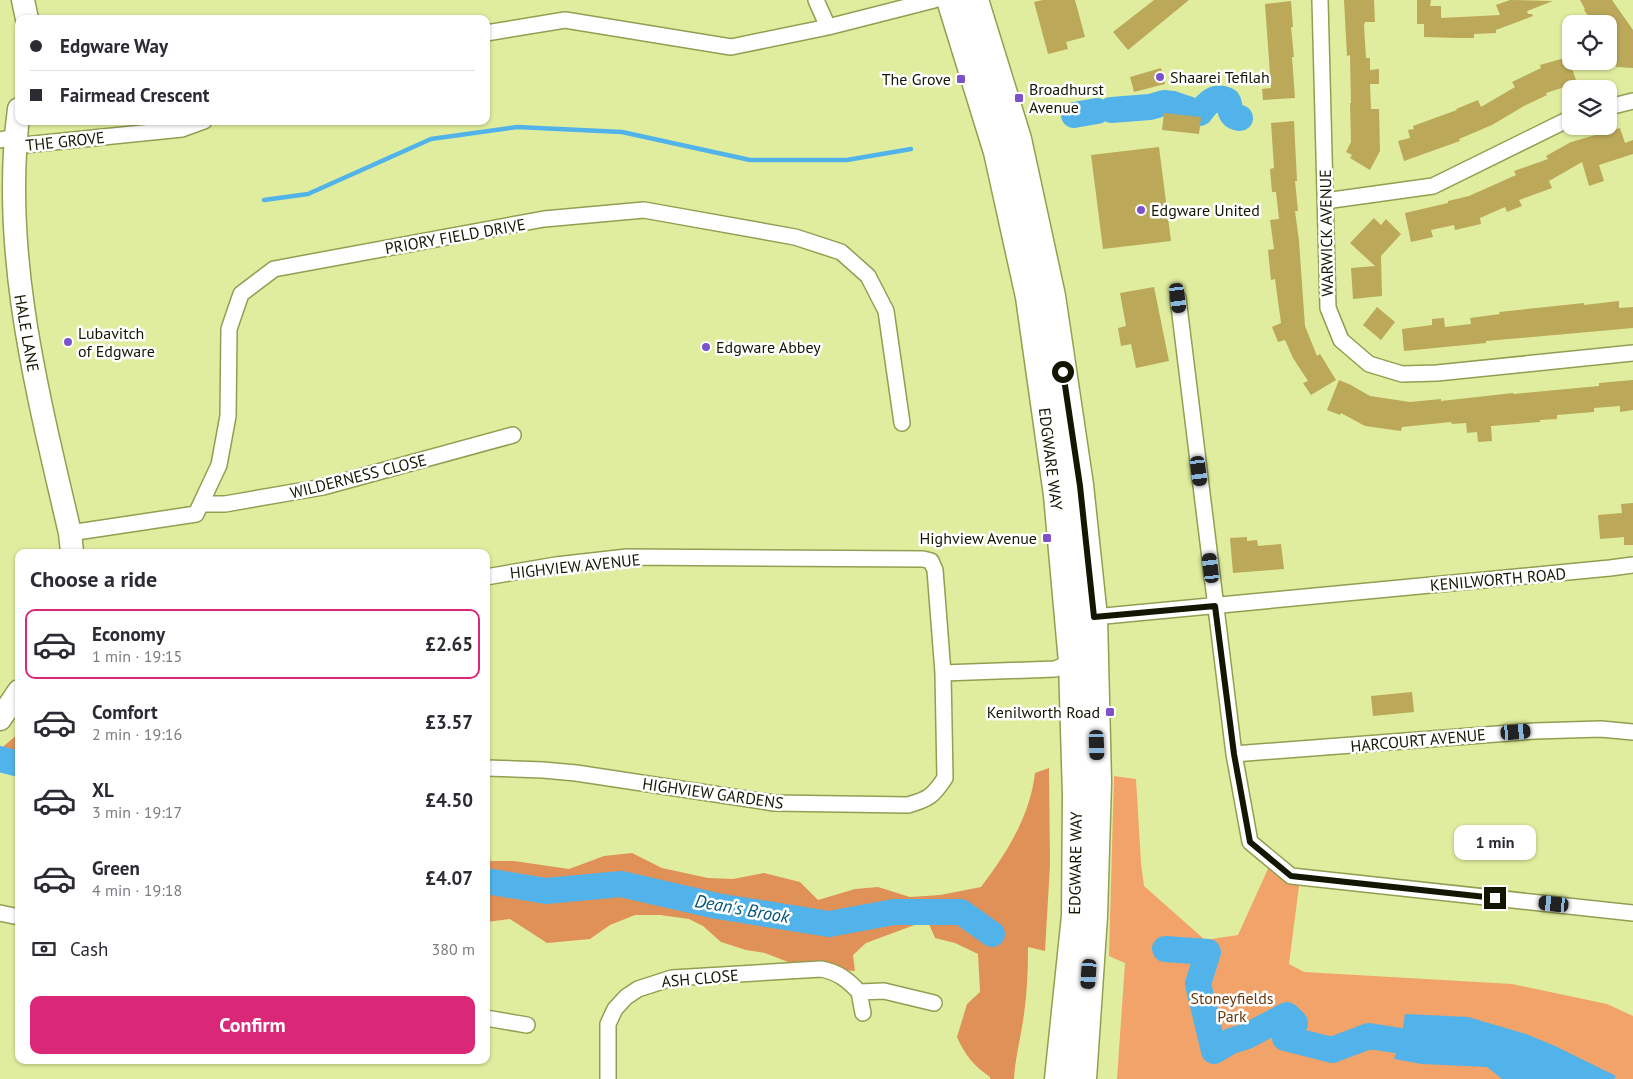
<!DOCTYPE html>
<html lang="en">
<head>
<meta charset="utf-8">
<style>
  :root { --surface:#fff; --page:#f2f2f3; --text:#2b2b33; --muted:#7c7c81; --line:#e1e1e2; --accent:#db2777 }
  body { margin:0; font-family:"PT Sans",sans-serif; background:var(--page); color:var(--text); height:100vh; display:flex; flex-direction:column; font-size:19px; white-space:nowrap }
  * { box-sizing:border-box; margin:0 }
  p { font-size:16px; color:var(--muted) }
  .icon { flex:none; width:28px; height:28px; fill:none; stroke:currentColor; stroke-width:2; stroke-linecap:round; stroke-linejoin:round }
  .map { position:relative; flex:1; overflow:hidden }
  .side { position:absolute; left:15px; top:549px; width:475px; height:515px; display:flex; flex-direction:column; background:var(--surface); border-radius:10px; box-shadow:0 1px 4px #0004 }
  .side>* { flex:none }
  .banner { position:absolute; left:15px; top:15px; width:475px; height:110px; border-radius:10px; box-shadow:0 1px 4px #0004; display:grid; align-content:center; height:110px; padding:0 15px; background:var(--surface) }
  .controls { position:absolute; left:1562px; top:15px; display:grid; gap:10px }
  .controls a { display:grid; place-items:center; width:55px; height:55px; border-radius:10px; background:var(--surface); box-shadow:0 1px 4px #0004; font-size:25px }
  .end { position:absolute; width:22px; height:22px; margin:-11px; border:6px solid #131600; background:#fff; box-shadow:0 0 0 2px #fff }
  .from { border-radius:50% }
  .bubble { position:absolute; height:35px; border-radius:10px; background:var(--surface); box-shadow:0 1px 4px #0004; font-size:16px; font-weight:600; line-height:35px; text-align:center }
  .car { position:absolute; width:15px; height:30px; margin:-15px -8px; border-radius:6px; box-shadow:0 0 4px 1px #0007; background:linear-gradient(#222 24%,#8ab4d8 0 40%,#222 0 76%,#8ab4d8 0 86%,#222 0) }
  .banner b { display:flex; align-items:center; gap:18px; height:48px; font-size:19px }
  .banner b+b { border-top:1px solid var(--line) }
  .banner i { width:12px; height:12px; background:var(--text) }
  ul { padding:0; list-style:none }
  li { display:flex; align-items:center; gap:15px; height:70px; margin:0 10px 8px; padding:0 5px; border:2px solid transparent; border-radius:10px }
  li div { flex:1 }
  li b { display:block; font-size:19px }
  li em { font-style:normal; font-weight:600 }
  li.selected { border-color:var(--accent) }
  li>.icon { width:45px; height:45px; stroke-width:1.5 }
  h2 { padding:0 15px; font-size:22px; line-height:60px }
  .pay { display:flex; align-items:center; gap:12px; height:55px; padding:0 15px; font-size:19px }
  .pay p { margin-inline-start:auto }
  .cta { display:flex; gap:10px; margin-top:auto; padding:10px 15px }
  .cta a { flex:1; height:58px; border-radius:10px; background:var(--accent); color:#fff; font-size:20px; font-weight:600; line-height:58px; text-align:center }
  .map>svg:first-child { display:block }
</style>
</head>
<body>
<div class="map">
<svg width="1633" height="1079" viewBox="0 0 1633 1079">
  <rect width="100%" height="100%" fill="#e0ed9e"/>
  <path fill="#f1a36a" d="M1114,776L1136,779L1141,863L1144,886L1205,940L1238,935L1272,860L1300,878L1289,964L1304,972L1512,984L1607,1004L1633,1016V1079H1117L1125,963L1109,956Z"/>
  <path fill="#e09157" d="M19,733V772L0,764L4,746Z
    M1049,768L1050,865L1045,951L1028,947C1028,972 1027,996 1023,1021C1020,1041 1015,1059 1014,1079H990V1077C974,1066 965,1055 957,1037L967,1004L980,992L978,954L955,943L935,938L929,924L920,923L866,943L853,955L855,971L801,967L765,953L746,950L721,942L703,926L689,919L660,915H635L610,925L590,939L547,943L510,919L486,922V861H514L569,869L604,856L632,853L662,868L708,878L733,879L764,873L800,882L818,900L855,889L878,887L910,897L940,895L981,887C1007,853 1030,816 1035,773Z"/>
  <path fill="#51b3ea" d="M1405,1014L1468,1017L1526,1034L1555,1046L1616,1076L1614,1079H1502L1487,1067L1422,1064L1394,1059L1401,1041Z"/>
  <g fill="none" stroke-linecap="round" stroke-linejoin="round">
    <path stroke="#51b3ea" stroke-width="4.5" d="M264,200L308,194L431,139L517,127L622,132L750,160H847L911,149"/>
    <path stroke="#51b3ea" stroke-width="26" d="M1111,110L1150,107L1164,103L1173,104L1200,113C1207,103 1215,94 1228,101C1231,109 1229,117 1240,118
      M1074,115L1097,111
      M0,759L19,764
      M486,881L546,891L621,884L717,906L829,924L894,912H961L992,934
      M1165,949L1208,952L1198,984L1214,1051L1231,1041L1247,1036L1287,1015L1295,1023L1285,1038L1332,1050L1369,1036L1401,1041"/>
  </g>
  <path fill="#bba859" d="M1043,0H1075L1085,37L1066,42L1068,49L1048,54L1034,2Z
    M1154,0H1189L1128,50L1113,32Z
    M1344,0H1374L1375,22H1365L1364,25L1366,58H1370V70L1379,69V84H1370L1371,109H1379L1380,151L1370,170L1350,158L1352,155L1346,152L1351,142L1350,103H1351L1350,55L1347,56Z
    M1417,0H1431L1430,6H1441V18L1500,15L1496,5L1510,0L1553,1L1527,11L1528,14H1532L1533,16L1496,30V33L1474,34V38H1456L1424,37V24H1417Z
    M1580,0H1612L1633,30V68L1616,67L1617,61H1610L1611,32L1609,33V24H1594L1584,10L1585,9Z
    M1291,1L1293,27H1291L1294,57H1292L1295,98L1263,100L1262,89L1271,88L1265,4Z
    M1568,57L1577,83L1546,93L1547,95L1524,106L1492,125L1459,139L1460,141L1404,161L1398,141L1410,138L1408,130L1414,129L1413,126L1457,110L1456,109L1478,100L1481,107L1515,87L1512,82L1541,68L1540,65Z
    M1161,68L1165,84L1134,92L1130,77Z
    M1164,113L1201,117L1199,134L1162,130Z
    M1294,121L1297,181H1295L1298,211H1295L1299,241L1305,326L1317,356L1320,354L1336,380L1311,395L1303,383L1308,381L1293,358L1285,340L1278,342L1272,327L1281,323L1275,279L1271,280L1268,250L1274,249L1270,220L1279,219L1276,192H1272L1270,169L1274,168L1271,123Z
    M1620,128L1625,143L1633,140V154L1599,165L1604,181L1589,186L1582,162L1549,181L1552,188L1519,200L1522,206L1507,212L1505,207L1480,218L1481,224L1455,230L1454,225L1431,230L1433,237L1411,242L1405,213L1448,203V201L1469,196L1516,175L1514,171L1548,159L1546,156L1571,142Z
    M1159,147L1171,241L1103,249L1091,155Z
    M1374,218L1381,225L1386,219L1401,234L1381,256L1382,296L1353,299L1351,268L1375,266L1350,243Z
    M1154,287L1169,361L1136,368L1131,344L1121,346L1118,328L1126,326L1120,293Z
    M1619,301V308L1633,307V328L1486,341V343L1404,351L1402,329L1432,325V319L1444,318L1445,327L1471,324L1470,318L1500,314L1499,312L1584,303V305Z
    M1377,307L1395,322L1381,340L1363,325Z
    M1339,380L1351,385L1370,396L1410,402L1441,399V401L1513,393L1514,394L1599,386V383L1633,380V410L1620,412V406L1594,408V412L1557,415V419L1540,420V422L1491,426L1492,441L1478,442L1477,432L1467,433L1466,423L1452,424L1451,422L1402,427L1401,431L1365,426L1341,413L1340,415L1327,410Z
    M1633,503V545H1624V537L1600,539L1598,515L1622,513L1621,504Z
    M1247,537V541L1257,540L1258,546L1281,544L1284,569L1233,573L1230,538Z
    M1412,692L1414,712L1373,716L1371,696Z
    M1495,836L1523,837L1522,857L1494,856Z"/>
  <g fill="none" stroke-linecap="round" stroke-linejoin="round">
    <g stroke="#929e51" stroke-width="18">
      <path id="street" d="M816,0L828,27
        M1320,0L1328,308L1341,340L1369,364L1402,374L1437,373L1633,353
        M486,33L565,20L731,47L828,27L934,0
        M1609,107L1633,101
        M0,140L15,137
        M14,146L182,129L204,121
        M1325,201L1433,186L1571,118
        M1178,298L1234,754L1250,842L1291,876L1633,913
        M201,504H225L323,487L513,435
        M70,533L196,514L219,465L228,416L229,329L241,294L274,269L544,219L644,210L795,237L841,252L868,276L886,311L902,423
        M486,577L556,565L627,557L923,559L931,561L935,570L943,673L945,778C933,796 929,799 908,805L774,803L576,773L543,770L486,768
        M1094,617L1610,568L1633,565
        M943,673L1055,669L1072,662
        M1234,754L1535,731L1601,729L1633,732
        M0,913L19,917
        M859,992L863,1013
        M486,1018L527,1025
        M608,1079V1024L615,1009L626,997L638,989L672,978L821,969C838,972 848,980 859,992L884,991L934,1003"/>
    </g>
    <g stroke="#929e51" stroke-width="25">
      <path id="primary" d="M23,0L27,19
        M19,109C0,252 38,395 70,533L72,552
        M0,719L19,691"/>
    </g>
    <g stroke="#929e51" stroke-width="29">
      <path id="highway" d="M950,0L997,152L1029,297L1057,495L1072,662L1076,796L1075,916L1058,1079
        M975,0L1018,139L1052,296L1080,485L1094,617L1098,782L1094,916L1083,1079"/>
    </g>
    <use href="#street" stroke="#fff" stroke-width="15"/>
    <use href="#primary" stroke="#fff" stroke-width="22"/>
    <use href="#highway" stroke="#fff" stroke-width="26"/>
  </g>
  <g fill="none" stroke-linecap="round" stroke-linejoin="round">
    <path stroke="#131600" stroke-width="6" d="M1063,372L1080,486L1094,617L1215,606L1234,754L1250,842L1291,876L1495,898"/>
  </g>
  <g fill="#7c52cb" stroke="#fff" stroke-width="2">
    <circle cx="1160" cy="77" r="5"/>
    <rect x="956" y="74" width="10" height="10" rx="2.5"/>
    <rect x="1014" y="93" width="10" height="10" rx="2.5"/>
    <circle cx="1141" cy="210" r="5"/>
    <circle cx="68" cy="342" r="5"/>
    <circle cx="706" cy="347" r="5"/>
    <rect x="1042" y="533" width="10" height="10" rx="2.5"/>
    <rect x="1105" y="707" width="10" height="10" rx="2.5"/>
  </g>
  <g text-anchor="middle" stroke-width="5" stroke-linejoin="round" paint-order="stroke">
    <g font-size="16" fill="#131600" stroke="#fff" text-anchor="start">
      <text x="1170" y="83">Shaarei Tefilah</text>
      <text x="951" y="85" text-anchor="end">The Grove</text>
      <text x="1029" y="95">Broadhurst<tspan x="1029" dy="18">Avenue</tspan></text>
      <text x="1151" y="216">Edgware United</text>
      <text x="78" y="339">Lubavitch<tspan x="78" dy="18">of Edgware</tspan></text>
      <text x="716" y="353">Edgware Abbey</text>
      <text x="1037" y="544" text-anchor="end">Highview Avenue</text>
      <text x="1100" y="718" text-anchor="end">Kenilworth Road</text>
    </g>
    <g font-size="16" fill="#131600" stroke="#fff">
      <text transform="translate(65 141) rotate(-6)" y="6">THE GROVE</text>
      <text transform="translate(1326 233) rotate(-91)" y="6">WARWICK AVENUE</text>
      <text transform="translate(455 236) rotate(-10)" y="6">PRIORY FIELD DRIVE</text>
      <text transform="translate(27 333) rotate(80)" y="6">HALE LANE</text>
      <text transform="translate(1051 459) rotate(83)" y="6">EDGWARE WAY</text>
      <text transform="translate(358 476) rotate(-14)" y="6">WILDERNESS CLOSE</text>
      <text transform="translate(575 566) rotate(-6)" y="6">HIGHVIEW AVENUE</text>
      <text transform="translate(1498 579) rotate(-5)" y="6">KENILWORTH ROAD</text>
      <text transform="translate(1418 740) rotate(-5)" y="6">HARCOURT AVENUE</text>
      <text transform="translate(713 793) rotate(8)" y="6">HIGHVIEW GARDENS</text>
      <text transform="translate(1075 863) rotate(-89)" y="6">EDGWARE WAY</text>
      <text transform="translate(700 978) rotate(-5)" y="6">ASH CLOSE</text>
    </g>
    <g font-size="16" fill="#6a3708" stroke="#fff">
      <text x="1232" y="1004">Stoneyfields<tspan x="1232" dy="18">Park</tspan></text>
    </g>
    <g font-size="18" font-style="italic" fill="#005477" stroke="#fff">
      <text transform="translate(742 909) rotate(10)" y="6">Dean's Brook</text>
    </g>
  </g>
</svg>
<div class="controls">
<a><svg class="icon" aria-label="locate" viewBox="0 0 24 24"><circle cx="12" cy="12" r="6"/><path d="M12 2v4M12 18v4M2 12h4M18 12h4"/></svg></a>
<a><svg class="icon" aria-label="layers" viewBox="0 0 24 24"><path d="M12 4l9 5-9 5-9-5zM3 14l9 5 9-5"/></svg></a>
</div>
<i class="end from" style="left:1063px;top:372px"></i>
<i class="end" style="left:1495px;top:898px"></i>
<div class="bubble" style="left:1454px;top:825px;width:82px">1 min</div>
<i class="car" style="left:1178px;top:298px;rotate:173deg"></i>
<i class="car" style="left:1199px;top:471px;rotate:173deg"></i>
<i class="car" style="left:1211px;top:568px;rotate:353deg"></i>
<i class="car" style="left:1516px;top:732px;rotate:85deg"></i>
<i class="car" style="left:1097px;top:745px;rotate:178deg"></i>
<i class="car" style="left:1554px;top:904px;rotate:276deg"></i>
<i class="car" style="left:1089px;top:974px;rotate:184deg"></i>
<div class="banner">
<b><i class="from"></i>Edgware Way</b>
<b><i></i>Fairmead Crescent</b>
</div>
<section class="side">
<h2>Choose a ride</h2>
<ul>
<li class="selected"><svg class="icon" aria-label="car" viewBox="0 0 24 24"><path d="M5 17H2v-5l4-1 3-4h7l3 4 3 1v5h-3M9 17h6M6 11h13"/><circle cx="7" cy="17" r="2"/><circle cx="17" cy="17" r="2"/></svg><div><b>Economy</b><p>1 min · 19:15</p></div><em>£2.65</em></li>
<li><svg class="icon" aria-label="car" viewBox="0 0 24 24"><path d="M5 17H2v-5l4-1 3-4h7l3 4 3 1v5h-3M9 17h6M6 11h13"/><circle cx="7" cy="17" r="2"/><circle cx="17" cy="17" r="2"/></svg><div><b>Comfort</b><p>2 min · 19:16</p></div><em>£3.57</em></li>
<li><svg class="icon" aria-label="car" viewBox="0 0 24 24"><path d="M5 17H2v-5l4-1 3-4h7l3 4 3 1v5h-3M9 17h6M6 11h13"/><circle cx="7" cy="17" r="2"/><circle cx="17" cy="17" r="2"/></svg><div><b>XL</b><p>3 min · 19:17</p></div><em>£4.50</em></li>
<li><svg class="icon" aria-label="car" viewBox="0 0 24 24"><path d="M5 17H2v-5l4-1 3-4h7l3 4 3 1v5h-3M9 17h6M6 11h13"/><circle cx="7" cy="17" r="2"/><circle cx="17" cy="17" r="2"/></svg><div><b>Green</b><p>4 min · 19:18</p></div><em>£4.07</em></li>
</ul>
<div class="pay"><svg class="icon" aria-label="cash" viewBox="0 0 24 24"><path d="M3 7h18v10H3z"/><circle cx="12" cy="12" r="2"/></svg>Cash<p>380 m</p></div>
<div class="cta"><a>Confirm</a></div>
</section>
</div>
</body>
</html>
